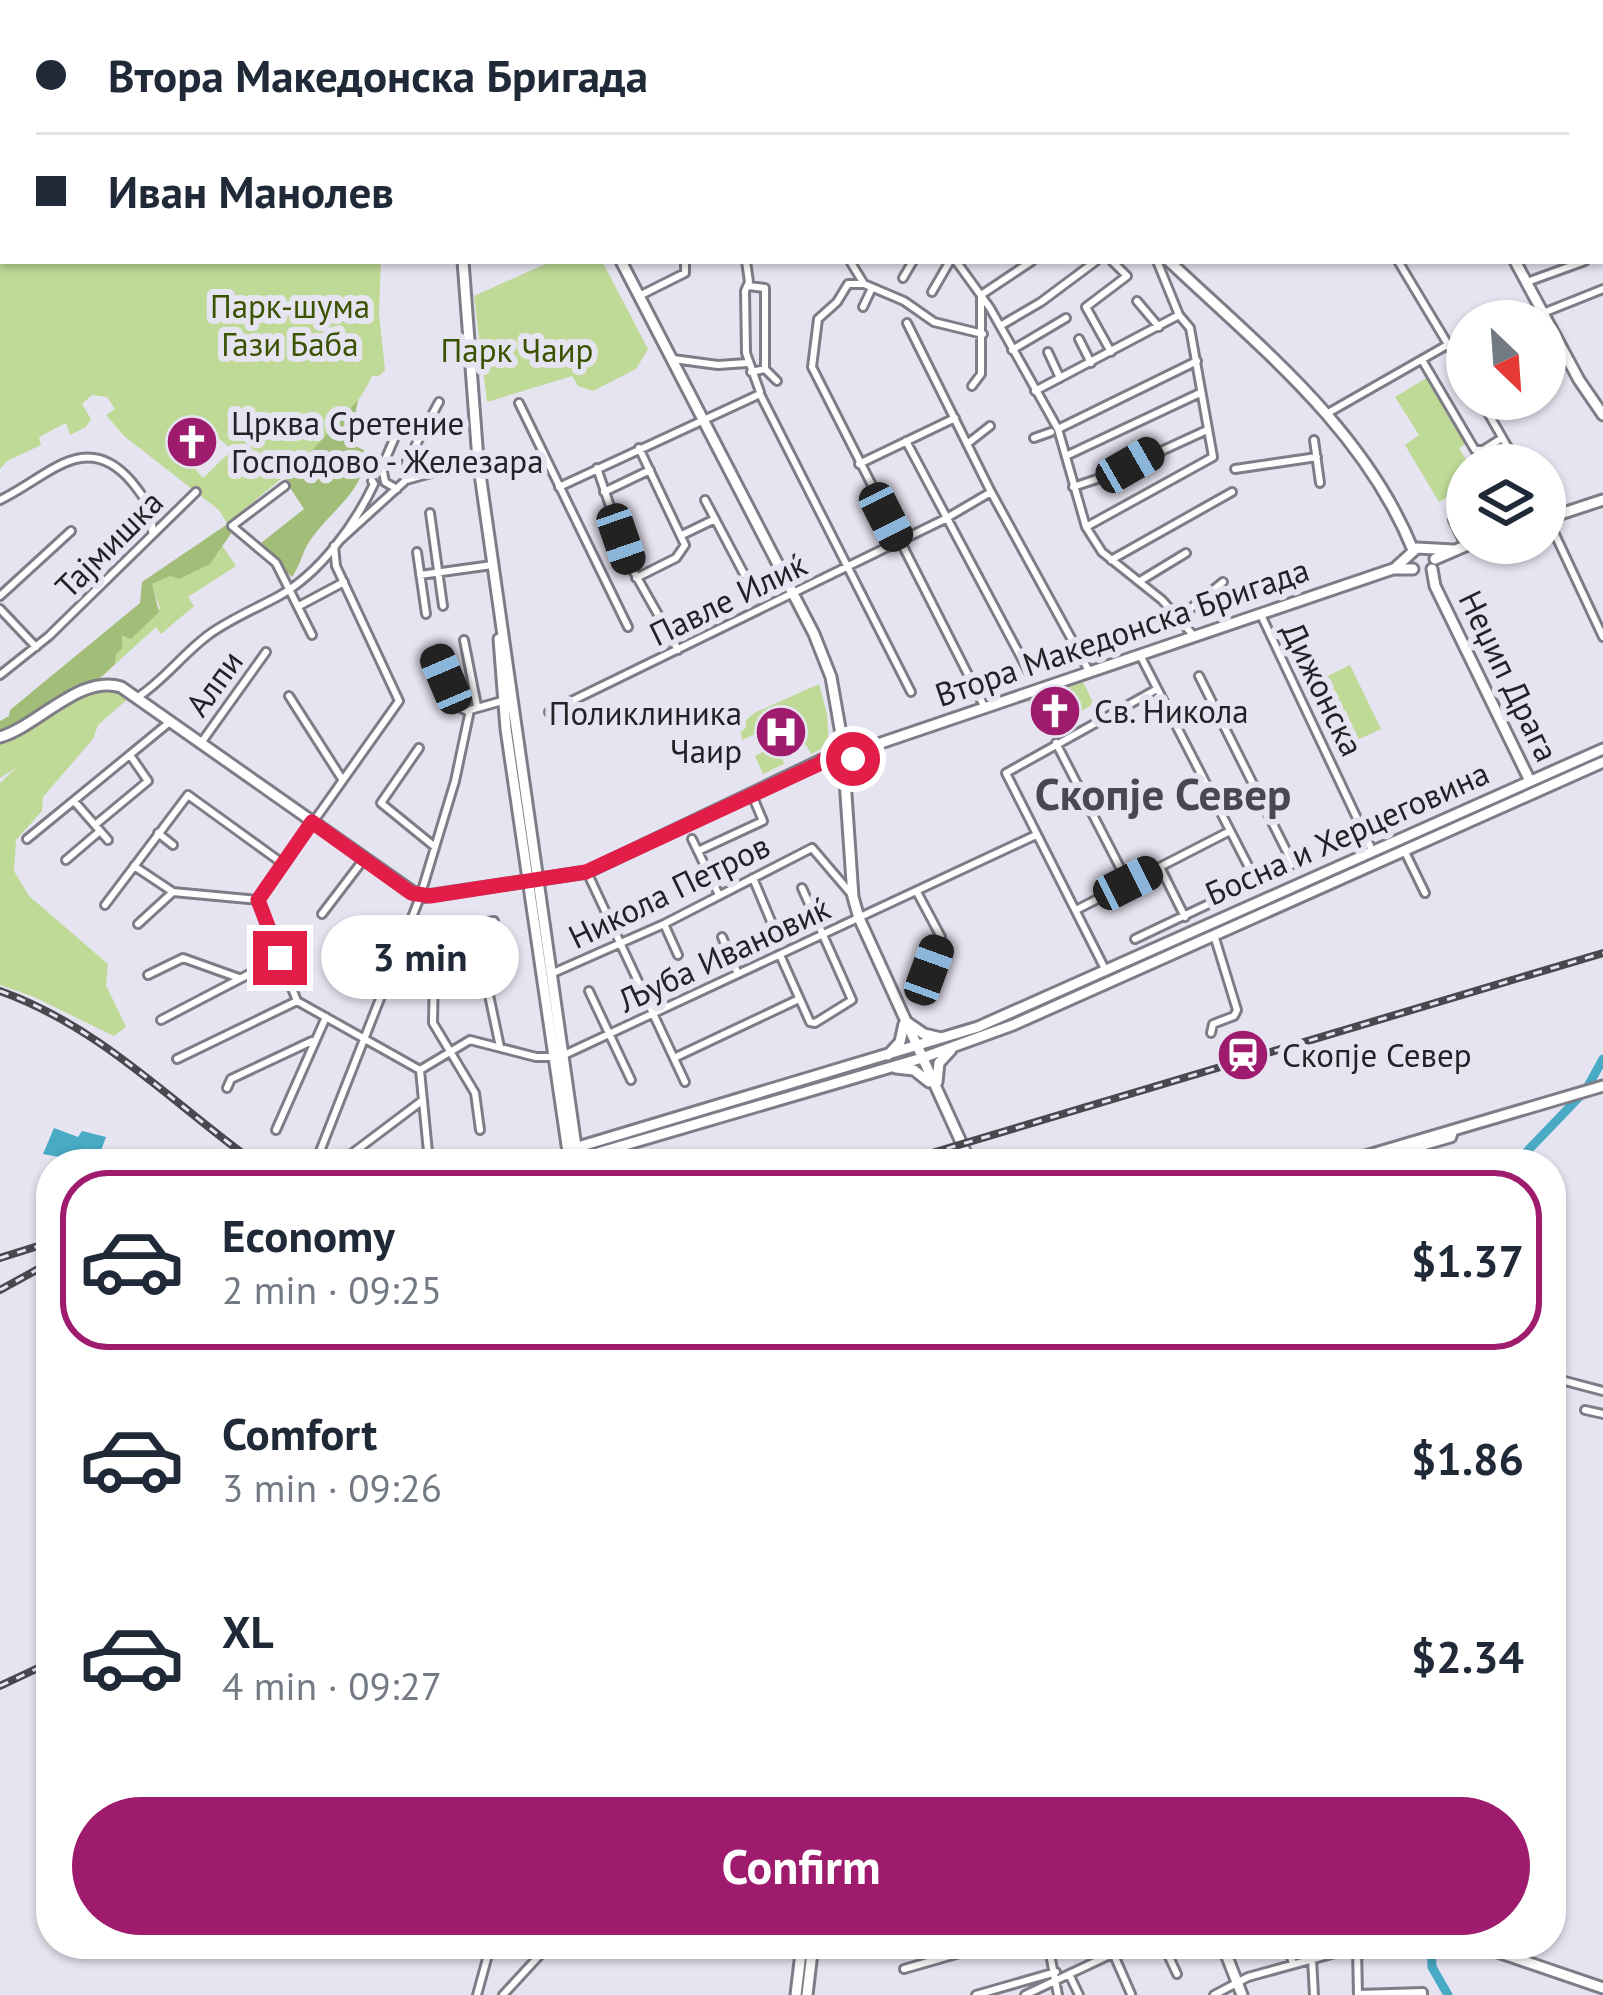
<!DOCTYPE html>
<html lang="en">
<head>
<meta charset="utf-8">
<style>
  :root { --surface:#fff; --page:#f2f2f3; --text:#1f2937; --muted:#747a83; --line:#e0e1e3; --accent:#9e1b6e }
  body { margin:0; font-family:"PT Sans",sans-serif; background:var(--page); color:var(--text); height:100vh; display:flex; flex-direction:column; font-size:45px; white-space:nowrap }
  * { box-sizing:border-box; margin:0 }
  p { font-size:39px; color:var(--muted) }
  .icon { flex:none; width:66px; height:66px; fill:none; stroke:currentColor; stroke-width:2; stroke-linecap:round; stroke-linejoin:round }
  .map { position:relative; flex:1; overflow:hidden }
  .sheet { position:absolute; left:36px; top:1149px; width:1530px; height:810px; display:flex; flex-direction:column; background:var(--surface); border-radius:48px; box-shadow:0 3px 9px #0004 }
  .sheet>* { flex:none }
  .guide { position:absolute; left:0px; top:0px; width:1605px; height:264px; box-shadow:0 3px 9px #0004; display:grid; align-content:center; height:264px; padding:0 36px; background:var(--surface) }
  .needle { width:78px; rotate:155deg }
  .controls { position:absolute; left:1446px; top:300px; display:grid; gap:24px }
  .controls a { display:grid; place-items:center; width:120px; height:120px; border-radius:50%; background:var(--surface); box-shadow:0 3px 9px #0004; font-size:60px }
  .end { position:absolute; width:54px; height:54px; margin:-27px; border:15px solid #e11d48; background:#fff; box-shadow:0 0 0 6px #fff }
  .from { border-radius:50% }
  .bubble { position:absolute; height:84px; border-radius:42px; background:var(--surface); box-shadow:0 3px 9px #0004; font-size:39px; font-weight:700; line-height:84px; text-align:center }
  .car { position:absolute; width:36px; height:72px; margin:-36px -18px; border-radius:15px; box-shadow:0 0 9px 3px #0007; background:linear-gradient(#222 24%,#8ab4d8 0 40%,#222 0 76%,#8ab4d8 0 86%,#222 0) }
  .guide b { display:flex; align-items:center; gap:42px; height:114px; font-size:45px }
  .guide b+b { border-top:3px solid var(--line) }
  .guide i { width:30px; height:30px; background:var(--text) }
  ul { padding:21px 0 0; list-style:none }
  li { display:flex; align-items:center; gap:36px; height:180px; margin:0 24px 18px; padding:0 12px; border:6px solid transparent; border-radius:48px }
  li div { flex:1 }
  li b { display:block; font-size:45px }
  li em { font-style:normal; font-weight:700 }
  li.current { border-color:var(--accent) }
  li>.icon { width:108px; height:108px; stroke-width:1.5 }
  .primary-button { display:flex; gap:24px; margin-top:auto; padding:24px 36px }
  .primary-button a { flex:1; height:138px; border-radius:72px; background:var(--accent); color:#fff; font-size:48px; font-weight:700; line-height:138px; text-align:center }
  .map>svg:first-child { display:block }
</style>
</head>
<body>
<div class="map">
<svg width="1603" height="1995" viewBox="0 0 1603 1995">
  <rect width="100%" height="100%" fill="#e7e4f1"/>
  <path fill="#bfd997" fill-rule="evenodd" d="M0,0L236,3H3V261H381L379,313L385,370L379,376H372C346,434 274,482 228,524L232,532L219,510L124,436L106,415L115,409L107,397L92,395L82,404L91,419L86,427L70,435L66,423L39,437L41,445L7,461L0,469ZM195,417L232,450L203,478L170,439Z
    M552,261H602L648,349L636,369L593,391L578,386L572,376L487,402L474,296Z
    M1428,377L1467,443L1459,448L1469,465L1467,485L1439,502L1405,445L1419,435L1395,397Z
    M221,544L236,566L188,597L194,606L161,634L156,627L98,680L110,670L122,636L130,638L160,608L151,584L170,576L179,579L218,553Z
    M1350,665L1381,729L1340,748L1309,685Z
    M1083,682L1094,704L1047,730L1028,701Z
    M819,684L827,714L829,745L811,754L806,745L782,757L784,764L763,774L755,756L772,747L764,730L742,740L740,726L754,713Z
    M111,688L130,697L98,725L93,739L43,797L42,811L16,840L14,871L29,896L108,964L106,985L126,1027L114,1036L34,997L0,985V783L17,767L0,778V741C40,731 70,694 111,688Z"/>
  <path fill="#a1bd77" d="M358,400L350,443L369,453C357,500 334,506 309,542C302,553 300,566 292,577L256,547L304,509L285,480Z
    M226,525L232,532L210,564L179,579L170,576L152,584L159,612L131,639L122,636V649L116,654L115,664L98,680L0,733V721L9,716L10,710L140,603L142,582Z"/>
  <path fill="#48aac4" d="M54,1128L78,1137L82,1131L106,1137L96,1164L43,1154Z"/>
  <g fill="none" stroke-linecap="round" stroke-linejoin="round">
    <path stroke="#48aac4" stroke-width="9" d="M1515,1164L1586,1090L1603,1059
      M1431,1944L1432,1967L1448,1995"/>
    <g stroke="#7e7c87" stroke-width="12">
      <path id="minor" d="M281,0L283,3
        M358,0L360,3
        M535,0V3
        M616,0L617,3
        M1034,0L1036,3
        M1069,0L1071,3
        M1116,0L1118,3
        M1244,0L1245,3
        M1318,0L1320,3
        M406,3L418,0
        M1103,3L1108,0
        M1268,3L1273,0
        M1602,127L1603,129
        M1602,194L1603,192
        M1602,255H1603
        M746,261L749,282L745,291L746,353L760,392
        M850,261L864,284
        M956,261L990,308L1058,429L1086,527L1102,552L1162,600L1193,635
        M1398,261L1467,376
        M903,278L913,261
        M1527,282L1585,261
        M748,286L765,288V369
        M932,292L950,261
        M639,296L685,273V261
        M1137,301L1159,327
        M863,307L872,288
        M1543,313L1603,289
        M907,323L991,492L1089,671
        M1000,326L1041,302L1096,261
        M983,334L934,322L904,301L864,284H848L837,302L818,319L812,367L984,706
        M1079,339L1091,363
        M1012,350L1066,318
        M1048,352L1060,378
        M1111,352L1086,307L1127,276L1112,261
        M673,359L718,365L747,363
        M1422,360L1475,450H1483L1502,438
        M751,372L765,369L777,381
        M972,386L981,374V295L1032,261
        M1035,391L1179,315
        M1480,399L1518,465
        M519,403L628,627
        M1328,413L1449,344
        M1058,429L1197,361
        M1034,438L1051,432
        M1314,440L1320,483
        M906,441L1031,676
        M967,444L990,426
        M1491,445L1503,465
        M1068,455L1200,393
        M859,464L955,418
        M597,468L630,565L678,650
        M1235,469L1317,457
        M406,480V463L439,402
        M285,486L232,526L276,563L312,635
        M559,487L760,394L911,692
        M1073,487L1109,475L1207,430
        M397,489L385,482L382,467L398,430
        M604,492L650,470
        M0,500C47,478 85,428 131,481C144,497 154,509 152,531
        M705,500L744,574
        M430,513L443,606
        M1545,513L1603,637
        M1453,520L1465,545
        M1086,527L1213,457L1190,328L1179,315L1157,261
        M682,535L715,519
        M340,540L406,480L478,460
        M417,552L426,614
        M1111,560L1232,492
        M420,575L492,565
        M636,578L676,558L685,545L639,448
        M1140,581L1186,553
        M0,596L71,531
        M299,606L344,582
        M0,609L36,647
        M1261,615L1372,850
        M1179,618L1223,582
        M464,640L477,706
        M435,653L459,707L469,712
        M1141,657L1257,883
        M0,675L49,636L196,492
        M289,696L342,779
        M138,697C164,680 182,655 207,636C228,620 255,609 279,596C320,573 354,526 374,484L372,481
        M549,712L945,519L991,492
        M201,743L266,652
        M1056,743L1128,883
        M419,748L381,803L435,847
        M74,801L108,840
        M95,825L148,781L130,755
        M158,833L173,845
        M27,839L171,721
        M692,839L719,895
        M698,851L763,821L752,795
        M1405,852L1425,893
        M66,860L100,831
        M134,866L173,892
        M1160,867L1185,917
        M587,872L685,1082
        M753,878L773,926
        M917,892L941,937L929,970
        M258,900L399,701L336,566L334,546
        M258,901L297,1001L420,1070
        M105,905L188,795L282,863
        M1076,910L1230,831
        M322,914L364,859
        M138,924L173,892L258,900
        M664,924L678,955
        M403,937L494,921
        M722,937L738,974
        M1135,939L1293,864L1199,676
        M780,955L810,1022L815,1023L852,1000L802,888
        M481,957L500,1047
        M1106,971L1006,773L1157,689
        M434,973L433,1023L475,1093L480,1130
        M553,973L664,924L812,848L853,896
        M148,975L183,958L239,978
        M589,991L631,1080
        M161,1020L280,958
        M1211,1033L1213,1024L1234,1016L1237,1010L1214,935
        M564,1055L1036,835
        M674,1058L799,999
        M177,1059L297,1001
        M420,1070L470,1040L536,1057H554
        M420,1070L428,1152L420,1164
        M227,1088L231,1079L312,1041
        M276,1130L326,1017
        M350,1155L423,1100
        M315,1164L420,897L455,781L470,710L502,701
        M552,1164L570,1161
        M1362,1164L1452,1138L1454,1131
        M1565,1381L1603,1391
        M1585,1410L1603,1414
        M1048,1944L1058,1995
        M1163,1944L1177,1974
        M1287,1944L1293,1964
        M1113,1953L1131,1994
        M1312,1959L1314,1995
        M904,1969L991,1944
        M1069,1974L1079,1995
        M1358,1994L1423,1992V1995
        M477,1995L491,1944
        M503,1995L550,1944
        M976,1995L1056,1972
        M1025,1995L1133,1944
        M1214,1995L1248,1977L1357,1947
        M1358,1995L1357,1947L1380,1944"/>
    </g>
    <g stroke="#7e7c87" stroke-width="15">
      <path id="tertiary" d="M430,0L431,3
        M997,0L999,3
        M1372,0L1374,3
        M844,3L849,0
        M463,261L478,460L577,1154
        M621,261L814,634L831,677L841,734L848,746
        M1169,261C1262,349 1364,429 1413,550
        M1515,261L1579,380L1603,415
        M1545,519L1603,500
        M1435,559L1472,543
        M1396,567L1417,548L1453,550
        M1432,569L1435,586L1530,781
        M499,639L506,729L568,1152
        M0,737C38,726 80,674 121,687L420,897L587,872L834,754
        M837,748H850L853,759
        M850,748L869,747L1393,569H1413
        M839,765L845,780L853,897L859,918L971,1164
        M908,1023L924,1034L941,1038
        M888,1055L900,1042L904,1024
        M896,1068L914,1070L929,1082
        M937,1082L939,1063L951,1050
        M568,1150L978,1027L1603,749
        M570,1161L922,1058L1013,1025L1603,762
        M1338,1164L1603,1086
        M1222,1944L1242,1995
        M1474,1944L1603,1988
        M796,1995L802,1944
        M807,1995L813,1944"/>
    </g>
    <use href="#minor" stroke="#fff" stroke-width="6"/>
    <use href="#tertiary" stroke="#fff" stroke-width="9"/>
    <g stroke="#4a484f" stroke-width="8">
      <path id="rail" d="M0,991C101,1027 172,1103 257,1164
        M895,1164L1603,953
        M0,1258L51,1242
        M0,1290L51,1262
        M50,1334L51,1333
        M0,1686L51,1662"/>
    </g>
    <use href="#rail" stroke="#e7e4f1" stroke-width="3" stroke-dasharray="9" stroke-linecap="butt"/>
  </g>
  <g fill="none" stroke-linecap="round" stroke-linejoin="round">
    <path stroke="#e11d48" stroke-width="15" d="M280,958L258,900L312,822L411,893L430,896L586,872L819,764L839,746L850,748L853,759"/>
  </g>
  <defs>
    <g id="church-disc" transform="scale(2.7)"><circle r="9.5" fill="#9e1b6e" stroke="#e7e4f1"/><path d="M-1.2-6h2.4v3.5h3.3v2.4h-3.3V6h-2.4V-.1h-3.3v-2.4h3.3Z" fill="#fff"/></g>
    <g id="hospital-disc" transform="scale(2.7)"><circle r="9.5" fill="#9e1b6e" stroke="#e7e4f1"/><path d="M-5-5h3v3.5h4V-5h3V5h-3V1.5h-4V5h-3Z" fill="#fff"/></g>
    <g id="station-disc" transform="scale(2.7)"><circle r="9.5" fill="#9e1b6e" stroke="#e7e4f1"/><path d="M-3-6H3Q5-6 5-4V2Q5 4 3 4L4.5 6H3L1.5 4h-3L-3 6H-4.5L-3 4Q-5 4-5 2V-4Q-5-6-3-6ZM-3.5-4v3h7v-3ZM-3.5 1v1.5H-2V1ZM2 1v1.5H3.5V1Z" fill="#fff"/></g>
  </defs>
  <g fill-rule="evenodd">
    <use href="#church-disc" x="192" y="442"/>
    <use href="#church-disc" x="1055" y="711"/>
    <use href="#hospital-disc" x="781" y="732"/>
    <use href="#station-disc" x="1243" y="1055"/>
  </g>
  <g text-anchor="middle" stroke-width="12" stroke-linejoin="round" paint-order="stroke">
    <g font-size="33" fill="#3b5201" stroke="#e7e4f1">
      <text x="290" y="318">Парк-шума<tspan x="290" dy="38">Гази Баба</tspan></text>
      <text x="517" y="362">Парк Чаир</text>
    </g>
    <g font-size="33" fill="#242227" stroke="#e7e4f1" text-anchor="start">
      <text x="231" y="435">Црква Сретение<tspan x="231" dy="38">Господово - Железара</tspan></text>
      <text x="1094" y="723">Св. Никола</text>
      <text x="742" y="725" text-anchor="end">Поликлиника<tspan x="742" dy="38">Чаир</tspan></text>
      <text x="1282" y="1067">Скопје Север</text>
    </g>
    <g font-size="33" fill="#242227" stroke="#e7e4f1">
      <text transform="translate(109 544) rotate(-45)" y="12">Тајмишка</text>
      <text transform="translate(728 599) rotate(-26)" y="12">Павле Илиќ</text>
      <text transform="translate(1122 632) rotate(-19)" y="12">Втора Македонска Бригада</text>
      <text transform="translate(1509 676) rotate(64)" y="12">Неџип Драга</text>
      <text transform="translate(214 683) rotate(-54)" y="12">Алпи</text>
      <text transform="translate(1323 689) rotate(64)" y="12">Дижонска</text>
      <text transform="translate(1347 833) rotate(-24)" y="12">Босна и Херцеговина</text>
      <text transform="translate(669 891) rotate(-26)" y="12">Никола Петров</text>
      <text transform="translate(724 954) rotate(-25)" y="12">Љуба Ивановиќ</text>
    </g>
    <g font-size="45" font-weight="bold" fill="#494751" stroke="#e7e4f1">
      <text x="1163" y="810">Скопје Север</text>
    </g>
  </g>
</svg>
<div class="controls">
<a><svg class="needle" viewBox="-14 -14 28 28"><path d="M0-13l5 13h-10z" fill="#e53935"/><path d="M0 13l5-13h-10z" fill="#747a83"/></svg></a>
<a><svg class="icon" aria-label="layers" viewBox="0 0 24 24"><path d="M12 4l9 5-9 5-9-5zM3 14l9 5 9-5"/></svg></a>
</div>
<i class="end from" style="left:853px;top:759px"></i>
<i class="end" style="left:280px;top:958px"></i>
<div class="bubble" style="left:321px;top:915px;width:198px">3 min</div>
<i class="car" style="left:1130px;top:465px;rotate:60deg"></i>
<i class="car" style="left:886px;top:517px;rotate:153deg"></i>
<i class="car" style="left:621px;top:539px;rotate:161deg"></i>
<i class="car" style="left:446px;top:679px;rotate:337deg"></i>
<i class="car" style="left:1128px;top:883px;rotate:63deg"></i>
<i class="car" style="left:929px;top:970px;rotate:20deg"></i>
<div class="guide">
<b><i class="from"></i>Втора Македонска Бригада</b>
<b><i></i>Иван Манолев</b>
</div>
<section class="sheet">
<ul>
<li class="current"><svg class="icon" aria-label="car" viewBox="0 0 24 24"><path d="M5 17H2v-5l4-1 3-4h7l3 4 3 1v5h-3M9 17h6M6 11h13"/><circle cx="7" cy="17" r="2"/><circle cx="17" cy="17" r="2"/></svg><div><b>Economy</b><p>2 min · 09:25</p></div><em>$1.37</em></li>
<li><svg class="icon" aria-label="car" viewBox="0 0 24 24"><path d="M5 17H2v-5l4-1 3-4h7l3 4 3 1v5h-3M9 17h6M6 11h13"/><circle cx="7" cy="17" r="2"/><circle cx="17" cy="17" r="2"/></svg><div><b>Comfort</b><p>3 min · 09:26</p></div><em>$1.86</em></li>
<li><svg class="icon" aria-label="car" viewBox="0 0 24 24"><path d="M5 17H2v-5l4-1 3-4h7l3 4 3 1v5h-3M9 17h6M6 11h13"/><circle cx="7" cy="17" r="2"/><circle cx="17" cy="17" r="2"/></svg><div><b>XL</b><p>4 min · 09:27</p></div><em>$2.34</em></li>
</ul>
<div class="primary-button"><a>Confirm</a></div>
</section>
</div>
</body>
</html>
